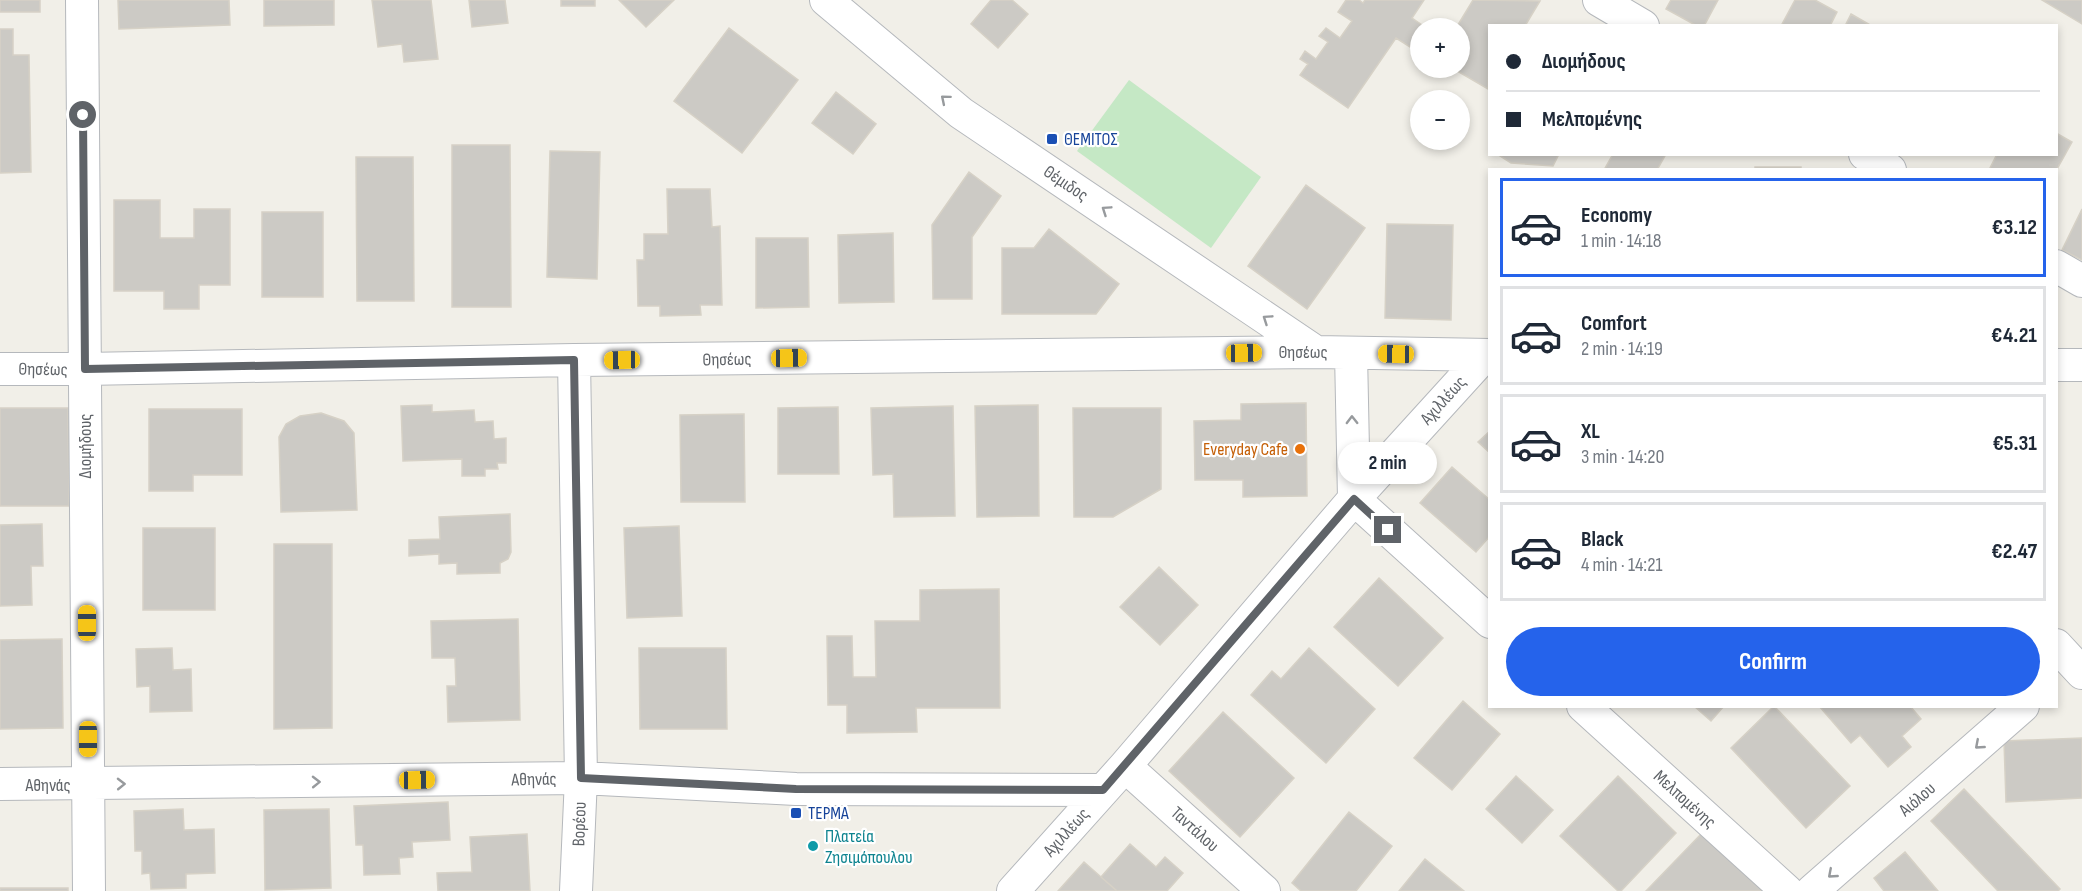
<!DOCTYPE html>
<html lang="en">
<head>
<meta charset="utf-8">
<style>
  :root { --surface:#fff; --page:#f6f6f7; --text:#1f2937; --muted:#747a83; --line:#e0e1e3; --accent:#2563eb }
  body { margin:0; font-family:"Sofia Sans Condensed",sans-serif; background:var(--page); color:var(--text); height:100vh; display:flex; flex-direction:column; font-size:22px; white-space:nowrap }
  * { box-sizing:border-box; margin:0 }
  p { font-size:20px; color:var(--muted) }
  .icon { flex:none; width:33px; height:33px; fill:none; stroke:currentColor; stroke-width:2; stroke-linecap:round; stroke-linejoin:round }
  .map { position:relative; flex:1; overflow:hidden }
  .panel { position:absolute; left:1488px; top:168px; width:570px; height:540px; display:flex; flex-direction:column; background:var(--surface); border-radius:0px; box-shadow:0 3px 9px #0003 }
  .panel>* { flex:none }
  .guide { position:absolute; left:1488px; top:24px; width:570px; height:132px; border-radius:0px; box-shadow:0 3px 9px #0003; display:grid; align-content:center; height:132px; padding:0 18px; background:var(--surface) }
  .controls { position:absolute; left:1410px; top:18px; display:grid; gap:12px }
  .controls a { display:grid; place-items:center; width:60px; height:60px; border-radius:50%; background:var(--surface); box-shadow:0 3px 9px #0003; font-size:30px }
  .end { position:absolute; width:27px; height:27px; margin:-14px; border:8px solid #5f6368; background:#fff; box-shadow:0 0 0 3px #fff }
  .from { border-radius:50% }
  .bubble { position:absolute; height:42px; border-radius:21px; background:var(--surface); box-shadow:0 3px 9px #0003; font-size:20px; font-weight:700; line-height:42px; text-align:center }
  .car { position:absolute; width:18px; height:36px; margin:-18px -9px; border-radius:8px; box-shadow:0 0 4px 2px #0007; background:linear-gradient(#f5c518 24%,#345 0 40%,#f5c518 0 76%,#345 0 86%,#f5c518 0) }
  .guide b { display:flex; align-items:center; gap:21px; height:57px; font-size:22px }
  .guide b+b { border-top:2px solid var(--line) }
  .guide i { width:15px; height:15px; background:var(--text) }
  ul { padding:10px 0 0; list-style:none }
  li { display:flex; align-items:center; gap:18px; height:99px; margin:0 12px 9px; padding:0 6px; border:3px solid var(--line); border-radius:0px }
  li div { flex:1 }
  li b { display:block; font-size:22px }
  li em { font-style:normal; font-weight:700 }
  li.selected { border-color:var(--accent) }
  li>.icon { width:54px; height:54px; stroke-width:1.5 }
  .button { display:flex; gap:12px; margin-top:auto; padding:12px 18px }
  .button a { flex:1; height:69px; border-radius:36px; background:var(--accent); color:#fff; font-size:24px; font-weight:700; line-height:69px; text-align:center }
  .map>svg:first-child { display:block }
</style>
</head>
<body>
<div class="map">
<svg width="2082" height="891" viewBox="0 0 2082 891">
  <rect width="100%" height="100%" fill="#f1efe8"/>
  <path fill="#c5e8c5" d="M1129,80L1261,177L1211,248L1077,151Z"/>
  <path fill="#cccac5" stroke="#d6d1c6" stroke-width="1.5" d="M0,0H40V12H0Z
    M118,0H229L230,25L119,29Z
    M264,0H334V25L264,26Z
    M372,0H431L438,59L404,62L402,44L378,47Z
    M469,0H505L508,23L472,27Z
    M561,0H595V6H561Z
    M619,0H674L646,27Z
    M991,0H1012L1028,14L998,48L971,24Z
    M1346,0H1359L1363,3L1365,0H1424L1412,18L1425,27L1420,28V32L1410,47L1396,38L1348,108L1300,75L1308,64L1300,59L1305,51L1316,59L1328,42L1319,36L1326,28L1340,38L1352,21L1338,12Z
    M1473,0L1540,1L1525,26H1490L1488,89L1452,68H1460V28H1456Z
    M1671,0H1718L1704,26H1697L1666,9Z
    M1795,0H1815L1837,12L1830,26H1781Z
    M2042,0H2082V24Z
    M1851,14L1872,26H1845Z
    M729,28L798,80L742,153L674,101Z
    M0,29H13V55H29L31,172L0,173Z
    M836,92L876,124L853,154L812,123Z
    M2056,133L2072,142L2056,171V170H1989L1997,154H2056Z
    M452,145H510L511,307H452Z
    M550,151L600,152L597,279L547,277Z
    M1497,154H1559L1553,166L1511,163Z
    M1613,154H1666L1657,170H1604Z
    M356,157H413L414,301H357Z
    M1755,167H1801V170H1755Z
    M969,172L1001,196L972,237V299H933L932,225Z
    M1306,185L1365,228L1307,309L1248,266Z
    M667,189H710L712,227L720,226L722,305H700L701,315L660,316V306H638L637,260H644V234H668Z
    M114,200H160V238H194V209H230V285H199V309H164V291H114Z
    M2082,209V260L2062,250Z
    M262,212H323V297H262Z
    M1387,224L1453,225L1451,320L1385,318Z
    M1049,229L1119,284L1096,314H1002V248H1034Z
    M893,233L894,302L839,303L838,235Z
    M756,238H808L809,307L756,308Z
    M1306,403L1307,496L1243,497V480H1195L1194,421L1241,420V404Z
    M432,405V412L474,410L475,422L493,421L494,439L506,438V463H497L498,469H485V476H462V459L403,461L401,406Z
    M1038,405L1039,516L977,517L975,406Z
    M953,406L955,516L894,517L893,474L873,475L871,408Z
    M838,407L839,474H778V408Z
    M0,408H68L69,506H0Z
    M1073,408H1161V489L1113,517H1074Z
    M149,409H242V475H193V491H149Z
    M321,413L344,421L354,433L357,510L281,512L279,437L286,424L300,416Z
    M744,414L745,502H681L680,415Z
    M1490,431V453L1478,442Z
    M1452,467L1490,500V536L1476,552L1420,503Z
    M510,514L511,552L508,559L500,563V573L457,574V563L439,564V554L409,556V540L440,539L439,517Z
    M42,524L43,566H31L32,605L0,606V525Z
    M679,526L682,616L627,618L624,528Z
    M143,528H215V610H143Z
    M274,544H332V728L274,729Z
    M1159,567L1198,605L1160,645L1120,607Z
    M1379,578L1443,638L1398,686L1334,627Z
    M999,589L1000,708H916L917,732L847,733V705H828L827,636H852L853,677H876L875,621H920V590Z
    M518,619L520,720L448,722L447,686H456L455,658H432L431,621Z
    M62,639L63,728L0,729V640Z
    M172,648L173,670L191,669L192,711L150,712V686L137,687L136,649Z
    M639,648H726L727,729H640Z
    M1309,648L1375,709L1326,763L1251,695L1272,671L1281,679Z
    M1463,701L1500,734L1452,790L1414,758Z
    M1694,706H1724L1711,721Z
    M1774,706L1850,786L1806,828L1731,748Z
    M1819,706H1910L1921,719L1902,736L1911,747L1888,767L1860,735L1851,743Z
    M1223,712L1294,778L1240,837L1169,771Z
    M2082,738V798L2006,802L2004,741Z
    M1516,776L1553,810L1522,843L1486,809Z
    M1618,776L1676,833L1621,891H1618L1560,836Z
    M1964,789L2060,889L2058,891H1998L1931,821Z
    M448,802L450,840L412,842L413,857L399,858L400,874L364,875L363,845H356L354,806Z
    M183,809L184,830L214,829L215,873L186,874V888L151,889L150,873L142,874V851H135L134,811Z
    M329,809L331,888L265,890L264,810Z
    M1349,812L1392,846L1356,891H1301L1292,883Z
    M1703,832L1764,891H1646Z
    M527,834L530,891H438L437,873L472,872L470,837Z
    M1130,844L1156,867L1165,857L1183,873L1167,891H1117L1101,877Z
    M1905,852L1938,891H1884L1874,878Z
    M1425,859L1464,891H1399Z
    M1084,862L1101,877L1117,891H1058Z
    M0,888H68V891H0Z"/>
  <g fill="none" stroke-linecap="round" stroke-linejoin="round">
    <g stroke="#b5b8bc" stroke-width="34">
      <path id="minor" d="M82,0L89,891
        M826,0L961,113L1316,352
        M1599,0L1643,26
        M1865,154L1890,170
        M2056,266L2082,281
        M1351,353L1354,499L1490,622
        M574,360L581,778L576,891
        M2056,365H2082
        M0,369H85L574,360L1316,352L1490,355
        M2056,645L2082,673
        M1583,706L1787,891
        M1125,766L1264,891
        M0,784L581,778L796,789L1103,790
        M1013,891L1125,766L1354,499L1485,355
        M1812,891L2023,706"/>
    </g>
    <use href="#minor" stroke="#fff" stroke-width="32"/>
  </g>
  <defs><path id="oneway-chevron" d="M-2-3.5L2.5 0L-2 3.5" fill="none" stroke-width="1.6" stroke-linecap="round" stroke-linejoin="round" transform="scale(1.5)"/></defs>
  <g stroke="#979a9d">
    <use href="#oneway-chevron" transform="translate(945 99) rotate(-140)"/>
    <use href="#oneway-chevron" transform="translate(1106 210) rotate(-146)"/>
    <use href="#oneway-chevron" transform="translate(1267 319) rotate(-146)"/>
    <use href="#oneway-chevron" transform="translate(1352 420) rotate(-91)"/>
    <use href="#oneway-chevron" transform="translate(1979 745) rotate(139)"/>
    <use href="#oneway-chevron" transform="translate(316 782) rotate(-1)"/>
    <use href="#oneway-chevron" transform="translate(121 784) rotate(-1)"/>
    <use href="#oneway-chevron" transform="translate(1832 874) rotate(139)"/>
  </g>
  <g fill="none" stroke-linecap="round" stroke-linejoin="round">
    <path stroke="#5f6368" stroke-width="8" d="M83,115L85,369L574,360L581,778L796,789L1103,790L1354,499L1388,530"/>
  </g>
  <g fill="#1a4fb4" stroke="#fff" stroke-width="2">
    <rect x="1046" y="133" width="12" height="12" rx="3"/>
    <rect x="790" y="807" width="12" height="12" rx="3"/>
  </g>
  <circle fill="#e8710a" stroke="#fff" stroke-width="2" cx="1300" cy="449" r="6"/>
  <circle fill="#0f9aa8" stroke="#fff" stroke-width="2" cx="813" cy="846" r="6"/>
  <g text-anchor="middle" stroke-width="4.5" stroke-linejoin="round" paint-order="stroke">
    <g font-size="18" fill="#164399" stroke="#fff" text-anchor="start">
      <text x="1064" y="145">ΘΕΜΙΤΟΣ</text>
      <text x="808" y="819">ΤΕΡΜΑ</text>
    </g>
    <g font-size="18" fill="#5f6368" stroke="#fff">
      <text transform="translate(1066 183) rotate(34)" y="6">Θέμιδος</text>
      <text x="1303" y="358">Θησέως</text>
      <text transform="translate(727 359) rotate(-1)" y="6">Θησέως</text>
      <text transform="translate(43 369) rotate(1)" y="6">Θησέως</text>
      <text transform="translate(1443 400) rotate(-48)" y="6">Αχιλλέως</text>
      <text transform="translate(85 446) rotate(-90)" y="6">Διομήδους</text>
      <text transform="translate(534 779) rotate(-1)" y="6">Αθηνάς</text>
      <text x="48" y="791">Αθηνάς</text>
      <text transform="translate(1685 799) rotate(42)" y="6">Μελπομένης</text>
      <text transform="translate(1917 799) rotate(-41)" y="6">Αιόλου</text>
      <text transform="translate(579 824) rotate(-88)" y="6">Βορέου</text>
      <text transform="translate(1195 829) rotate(42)" y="6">Ταντάλου</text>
      <text transform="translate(1066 832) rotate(-48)" y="6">Αχιλλέως</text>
    </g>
    <g font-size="18" fill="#c56008" stroke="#fff" text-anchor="end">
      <text x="1288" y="455">Everyday Cafe</text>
    </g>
    <g font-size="18" fill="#0d838f" stroke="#fff" text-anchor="start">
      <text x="825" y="842">Πλατεία<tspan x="825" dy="21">Ζησιμόπουλου</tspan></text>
    </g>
  </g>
</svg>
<div class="controls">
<a>+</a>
<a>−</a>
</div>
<i class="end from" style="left:83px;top:115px"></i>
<i class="end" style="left:1388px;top:530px"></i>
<div class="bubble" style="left:1338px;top:442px;width:99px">2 min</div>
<i class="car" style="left:1244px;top:353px;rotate:89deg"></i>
<i class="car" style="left:1396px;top:354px;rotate:271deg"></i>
<i class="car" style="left:789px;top:358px;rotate:89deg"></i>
<i class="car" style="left:622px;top:360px;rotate:269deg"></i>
<i class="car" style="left:87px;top:623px;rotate:0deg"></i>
<i class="car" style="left:88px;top:739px;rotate:180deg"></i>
<i class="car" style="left:417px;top:780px;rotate:89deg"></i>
<div class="guide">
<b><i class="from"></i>Διομήδους</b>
<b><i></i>Μελπομένης</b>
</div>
<section class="panel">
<ul>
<li class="selected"><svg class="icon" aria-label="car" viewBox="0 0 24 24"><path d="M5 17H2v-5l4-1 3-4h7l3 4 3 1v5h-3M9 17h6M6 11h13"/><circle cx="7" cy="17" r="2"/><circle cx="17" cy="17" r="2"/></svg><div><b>Economy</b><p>1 min · 14:18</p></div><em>€3.12</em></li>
<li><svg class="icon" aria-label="car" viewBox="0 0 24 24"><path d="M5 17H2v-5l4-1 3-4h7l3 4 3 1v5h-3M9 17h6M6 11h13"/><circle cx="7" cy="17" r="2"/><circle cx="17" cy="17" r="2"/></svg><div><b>Comfort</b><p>2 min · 14:19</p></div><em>€4.21</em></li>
<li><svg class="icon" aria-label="car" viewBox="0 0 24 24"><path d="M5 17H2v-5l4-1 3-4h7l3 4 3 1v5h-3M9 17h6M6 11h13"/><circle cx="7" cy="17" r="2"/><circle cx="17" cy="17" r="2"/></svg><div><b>XL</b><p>3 min · 14:20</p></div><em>€5.31</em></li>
<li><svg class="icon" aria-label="car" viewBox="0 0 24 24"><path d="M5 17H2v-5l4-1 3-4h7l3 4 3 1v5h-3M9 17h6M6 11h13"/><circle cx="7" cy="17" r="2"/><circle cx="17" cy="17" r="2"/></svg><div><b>Black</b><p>4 min · 14:21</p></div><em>€2.47</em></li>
</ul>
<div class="button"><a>Confirm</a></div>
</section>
</div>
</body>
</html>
